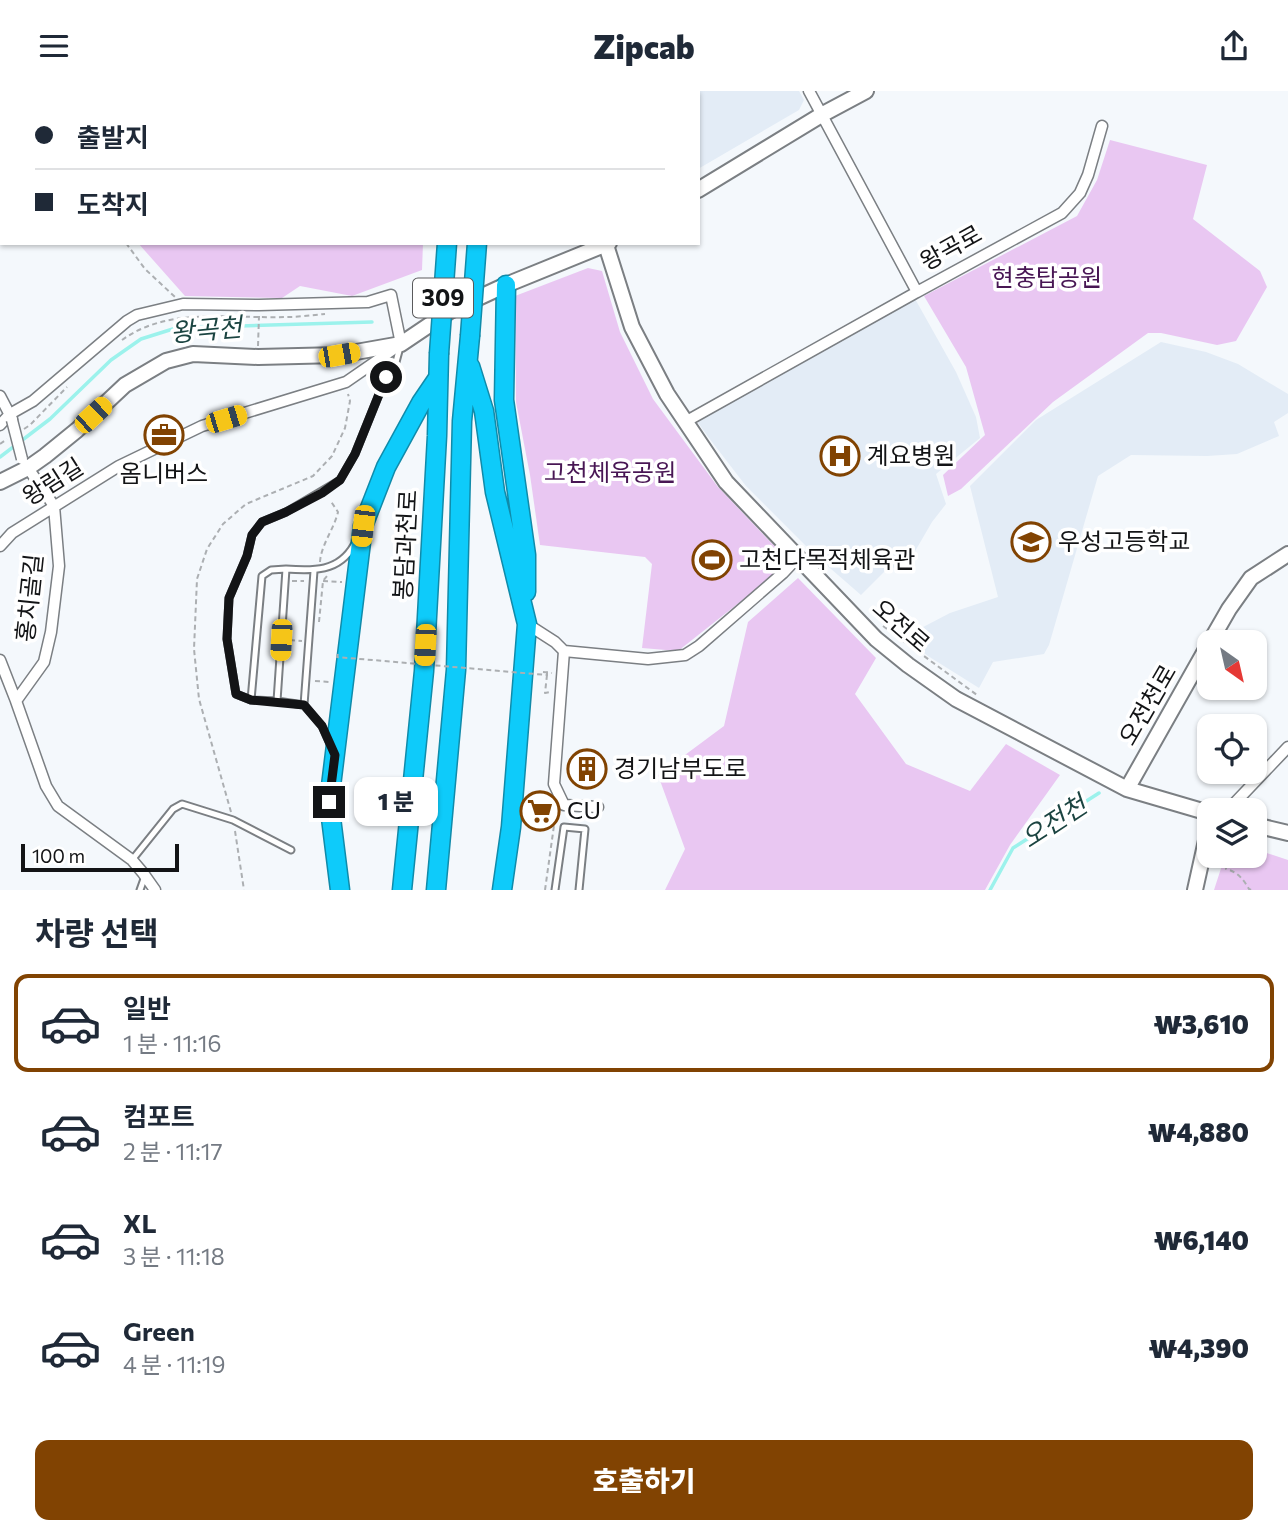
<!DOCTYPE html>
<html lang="ko">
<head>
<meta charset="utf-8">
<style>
  :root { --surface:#fff; --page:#f6f6f7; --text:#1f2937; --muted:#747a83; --line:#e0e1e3; --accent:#814302 }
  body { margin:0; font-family:Commissioner,"Noto Sans KR",sans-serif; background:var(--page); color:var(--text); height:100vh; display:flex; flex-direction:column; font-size:26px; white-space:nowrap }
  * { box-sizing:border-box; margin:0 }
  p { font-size:23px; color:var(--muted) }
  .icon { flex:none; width:38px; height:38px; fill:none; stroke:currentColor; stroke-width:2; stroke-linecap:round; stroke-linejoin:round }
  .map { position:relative; height:799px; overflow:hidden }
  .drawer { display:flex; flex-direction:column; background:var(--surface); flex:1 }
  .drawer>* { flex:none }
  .top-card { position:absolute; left:0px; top:0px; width:700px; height:154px; box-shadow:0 2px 5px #0004; display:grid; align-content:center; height:154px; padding:0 35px; background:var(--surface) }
  .needle { width:46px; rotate:146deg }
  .tools { position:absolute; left:1197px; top:539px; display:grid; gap:14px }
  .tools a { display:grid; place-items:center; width:70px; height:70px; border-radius:14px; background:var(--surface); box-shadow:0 2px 5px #0004; font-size:35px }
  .scale { position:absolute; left:21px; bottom:18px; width:158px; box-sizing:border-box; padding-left:7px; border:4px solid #131416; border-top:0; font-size:19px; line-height:24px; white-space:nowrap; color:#131416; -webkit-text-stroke:5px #fff; paint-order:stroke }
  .end { position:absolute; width:32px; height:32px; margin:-16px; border:9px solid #131416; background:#fff; box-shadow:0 0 0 4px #fff }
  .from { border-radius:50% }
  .bubble { position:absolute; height:49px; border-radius:14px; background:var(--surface); box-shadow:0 2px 5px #0004; font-size:23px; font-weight:800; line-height:49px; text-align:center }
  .car { position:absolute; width:21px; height:42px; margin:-21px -10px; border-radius:9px; box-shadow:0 0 5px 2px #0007; background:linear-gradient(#f5c518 24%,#345 0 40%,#f5c518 0 76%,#345 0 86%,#f5c518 0) }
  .top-card b { display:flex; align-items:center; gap:24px; height:66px; font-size:26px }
  .top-card b+b { border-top:2px solid var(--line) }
  .top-card i { width:18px; height:18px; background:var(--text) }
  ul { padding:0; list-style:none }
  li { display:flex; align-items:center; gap:21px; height:98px; margin:0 14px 10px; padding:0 21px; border:4px solid transparent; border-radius:14px }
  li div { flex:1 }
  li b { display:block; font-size:26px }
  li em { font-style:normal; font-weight:800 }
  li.current { border-color:var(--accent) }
  li>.icon { width:63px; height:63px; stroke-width:1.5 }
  h2 { padding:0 35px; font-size:32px; line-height:84px }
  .primary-button { display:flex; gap:14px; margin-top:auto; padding:14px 35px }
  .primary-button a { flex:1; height:80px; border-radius:14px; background:var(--accent); color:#fff; font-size:28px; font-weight:800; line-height:80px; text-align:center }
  header { display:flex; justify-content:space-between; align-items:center; height:91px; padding:0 35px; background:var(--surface); font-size:32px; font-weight:800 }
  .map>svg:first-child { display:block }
</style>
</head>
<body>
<header><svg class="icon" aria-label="menu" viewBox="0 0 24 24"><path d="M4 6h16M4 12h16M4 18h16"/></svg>Zipcab<svg class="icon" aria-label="share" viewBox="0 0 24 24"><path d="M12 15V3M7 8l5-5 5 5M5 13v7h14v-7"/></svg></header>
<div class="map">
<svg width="1288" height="799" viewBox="0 0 1288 799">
  <rect width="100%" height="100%" fill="#f4f8fc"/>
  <path fill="#e3ecf6" d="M601,0H799L804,9L799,19L698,78V2H601Z
    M914,206L956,281L976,326L980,347L936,383L946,413L932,431L907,474L887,478L861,504L815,464L746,395L709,347L696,329Z
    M1161,251L1206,261L1238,273L1288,303V322L1274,331L1279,345L1237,363L1207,365L1131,364L1098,385L1049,554L1044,563L993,571L979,597L928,565L904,546L950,522L998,506L970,395L1036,329Z"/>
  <path fill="#e9c7f2" d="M0,0H432V2H2V91L0,90V14L1,10Z
    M1110,49L1207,74L1193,128L1260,180L1267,196L1236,250L1217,254L1161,242H1148L1053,311L961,398L948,405L943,384L985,344L966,276L924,205L1077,125L1097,89Z
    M138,152H423L422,179L352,205L300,195L282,207L185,205Z
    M588,177L602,180L620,241L653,308L718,396L780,461L779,480L678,560L642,557L652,473L645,466L540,454L530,384L516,311L515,205Z
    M798,487L876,567L855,603L906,673L970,700L1006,653L1060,684L1010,754L985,799H665L685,758L658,684L724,635L748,531Z
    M1255,758L1288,769V799H1214L1225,765H1255Z"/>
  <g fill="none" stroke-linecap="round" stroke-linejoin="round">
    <path stroke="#9cf2ec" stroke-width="3.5" d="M0,366L50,328L111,269L141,248L176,237L372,231
      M990,799L1013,757L1099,702"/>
    <g stroke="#7b7f83" stroke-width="9">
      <path id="lane" d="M251,609L262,485L271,479L286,478
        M277,610L251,609L236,603L227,548L229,507L247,465L252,444L262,431L286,421L340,389L355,363L386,286L396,271L400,256
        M304,614L314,480
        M330,653L322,635L304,614L277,610L286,478C313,480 339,481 354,454
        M132,769L173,718L182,713L233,729L291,759
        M140,799L145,785
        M555,799L564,736L585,738L579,799"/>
    </g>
    <g stroke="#7b7f83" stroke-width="13">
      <path id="street" d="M594,0V2
        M809,0L917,201L1062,122L1080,102L1088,84L1102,35
        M0,305L12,328
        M685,331L917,201
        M0,334L10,323L33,310L127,230L137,224L183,213L259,214L368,211L391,204L401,253L346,291L202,335L119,375L12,442L0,455
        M527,533L555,551L564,560L554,693L564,714L598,716
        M564,560L648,568L685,564L699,555L783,482L798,466
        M0,569L16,610L46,695L58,715L132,769L143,782L155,799
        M16,610L44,571L51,541L59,475L54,415L26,374
        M1228,719L1288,656"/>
    </g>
    <g stroke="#7b7f83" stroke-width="18">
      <path id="secondary" d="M698,99L823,23L866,0
        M606,154L632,236L667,303L726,391L876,548L908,574L956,608L1127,698L1209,722
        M0,391L28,377L45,365L77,339L125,294L166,270L193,263L258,266L339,264L401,253L450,220L506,194L609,152
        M1210,551L1229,518L1251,487L1288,463
        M1127,698L1209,553
        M1255,734L1288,742
        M1195,799L1207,745L1209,742"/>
    </g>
    <g stroke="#108baa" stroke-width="21">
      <path id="highway" d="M459,2V0
        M490,2V0
        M506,194L504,309L526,464V501
        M470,275L484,320L495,401L527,533L511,736L502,799
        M340,799L329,711L363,435L386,376L421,312L438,287
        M402,799L424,580L437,345L439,263
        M436,799L456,579L462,330L470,245"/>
    </g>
    <path stroke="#acafb2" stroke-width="2" stroke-dasharray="5 3.5" stroke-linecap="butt" d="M14,0L15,2
      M126,152L145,178L175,206
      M122,249C169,215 232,228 287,226C299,226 312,224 325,223
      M258,255L259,225
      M24,338L30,334L67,296
      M0,353L7,348
      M320,471C321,454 334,438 338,421L330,409
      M292,490H304
      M323,490L342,491
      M319,531L323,490L327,485
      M883,535L977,604
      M290,549L302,550
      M543,581L552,582
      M547,584L545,602L550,601
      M315,590L330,591
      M528,717L529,706L548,707
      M231,721L199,608L194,558L197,488L207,458L223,433L246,413L313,385L332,365L345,337L350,310L348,303
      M235,740L244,799
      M1225,765L1226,778C1238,781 1243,788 1249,798L1251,799
      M545,799L556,720"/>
    <use href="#lane" stroke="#fff" stroke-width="5"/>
    <use href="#street" stroke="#fff" stroke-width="10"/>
    <use href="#secondary" stroke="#fff" stroke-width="14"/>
    <use href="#highway" stroke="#0ecbfa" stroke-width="18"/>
    <g stroke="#7b7f83" stroke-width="13" stroke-linecap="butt">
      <path id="street-bridge" d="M12,329L22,368"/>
    </g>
    <g stroke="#108baa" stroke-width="21" stroke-linecap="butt">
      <path id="highway-bridge" d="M470,245L477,152
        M439,263L447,152"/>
    </g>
    <path stroke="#acafb2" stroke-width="2" stroke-dasharray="5 3.5" stroke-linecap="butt" d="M338,563L337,566L547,584V578"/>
    <use href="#street-bridge" stroke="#fff" stroke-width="10"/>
    <use href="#highway-bridge" stroke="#0ecbfa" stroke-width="18"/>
  </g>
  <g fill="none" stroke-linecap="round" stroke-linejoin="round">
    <path stroke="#131416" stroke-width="9" d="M329,711L335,664L322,635L304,614L251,609L236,603L227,548L229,507L247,465L252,444L262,431L286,421L322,402L340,389L355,363L386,286"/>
  </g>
  <defs>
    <g id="office-ring" transform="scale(2.0125)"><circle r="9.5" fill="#fff" stroke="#814302" stroke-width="1.5"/><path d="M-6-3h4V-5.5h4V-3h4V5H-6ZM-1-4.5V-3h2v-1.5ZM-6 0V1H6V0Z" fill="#814302"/></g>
    <g id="hospital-ring" transform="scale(2.0125)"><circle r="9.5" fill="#fff" stroke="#814302" stroke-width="1.5"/><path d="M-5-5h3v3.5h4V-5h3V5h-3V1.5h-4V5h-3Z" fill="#814302"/></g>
    <g id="school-ring" transform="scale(2.0125)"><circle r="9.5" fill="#fff" stroke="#814302" stroke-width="1.5"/><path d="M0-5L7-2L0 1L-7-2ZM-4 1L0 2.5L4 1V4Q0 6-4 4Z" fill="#814302"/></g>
    <g id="stadium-ring" transform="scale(2.0125)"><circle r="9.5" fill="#fff" stroke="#814302" stroke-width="1.5"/><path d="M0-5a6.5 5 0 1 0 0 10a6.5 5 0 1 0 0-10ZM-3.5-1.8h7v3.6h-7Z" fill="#814302"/></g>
    <g id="building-ring" transform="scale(2.0125)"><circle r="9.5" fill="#fff" stroke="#814302" stroke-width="1.5"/><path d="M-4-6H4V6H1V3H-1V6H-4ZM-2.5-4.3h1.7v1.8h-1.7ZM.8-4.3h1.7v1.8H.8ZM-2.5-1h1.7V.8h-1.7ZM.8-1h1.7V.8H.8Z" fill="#814302"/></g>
    <g id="supermarket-ring" transform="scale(2.0125)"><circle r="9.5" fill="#fff" stroke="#814302" stroke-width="1.5"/><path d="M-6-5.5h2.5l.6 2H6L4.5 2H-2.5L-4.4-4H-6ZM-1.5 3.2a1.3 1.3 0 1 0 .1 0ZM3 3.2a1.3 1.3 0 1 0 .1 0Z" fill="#814302"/></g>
  </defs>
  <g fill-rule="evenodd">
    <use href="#office-ring" x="164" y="344"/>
    <use href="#hospital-ring" x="840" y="365"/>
    <use href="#school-ring" x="1031" y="451"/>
    <use href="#stadium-ring" x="712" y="469"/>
    <use href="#building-ring" x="587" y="678"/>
    <use href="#supermarket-ring" x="540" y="720"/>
  </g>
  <g text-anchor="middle" stroke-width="7" stroke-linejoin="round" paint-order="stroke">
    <rect fill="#fff" stroke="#5a5a5c" stroke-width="2" x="413" y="187.5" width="60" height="39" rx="5"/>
    <g font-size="23" font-weight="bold" fill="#131416">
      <text x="443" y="215">309</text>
    </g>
    <g font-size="24" fill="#131416" stroke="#fff">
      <text transform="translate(951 157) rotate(-29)" y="8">왕곡로</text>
      <text transform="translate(53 391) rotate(-32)" y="8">왕림길</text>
      <text transform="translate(406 454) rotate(-87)" y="8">봉담과천로</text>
      <text transform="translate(30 507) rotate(-84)" y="8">홍치골길</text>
      <text transform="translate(901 535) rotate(41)" y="8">오전로</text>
      <text transform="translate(1148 614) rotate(-60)" y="8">오전천로</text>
    </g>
    <g font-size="24" fill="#481654" stroke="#fff">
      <text x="1047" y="195">현충탑공원</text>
      <text x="610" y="390">고천체육공원</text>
    </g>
    <g font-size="24" fill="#131416" stroke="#fff" text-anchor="start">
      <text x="867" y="373">계요병원</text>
      <text x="164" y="391" text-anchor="middle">옴니버스</text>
      <text x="1058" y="459">우성고등학교</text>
      <text x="739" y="477">고천다목적체육관</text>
      <text x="614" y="686">경기남부도로</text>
      <text x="567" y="728">CU</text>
    </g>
    <g font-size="26" font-style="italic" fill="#1b4441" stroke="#fff">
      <text transform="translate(206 239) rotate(-5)" y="9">왕곡천</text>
      <text transform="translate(1054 731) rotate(-33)" y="9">오전천</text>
    </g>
  </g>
</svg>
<div class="tools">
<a><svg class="needle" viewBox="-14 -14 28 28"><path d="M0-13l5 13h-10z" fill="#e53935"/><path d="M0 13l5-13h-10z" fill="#747a83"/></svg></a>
<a><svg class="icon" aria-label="locate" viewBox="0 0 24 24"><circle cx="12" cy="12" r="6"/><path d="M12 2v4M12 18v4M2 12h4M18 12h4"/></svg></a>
<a><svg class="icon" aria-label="layers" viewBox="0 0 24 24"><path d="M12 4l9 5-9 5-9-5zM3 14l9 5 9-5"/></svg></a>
</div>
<div class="scale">100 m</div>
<i class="end from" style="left:386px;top:286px"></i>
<i class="end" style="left:329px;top:711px"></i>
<div class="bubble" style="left:354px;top:686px;width:84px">1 분</div>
<i class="car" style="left:339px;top:264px;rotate:80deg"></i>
<i class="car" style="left:93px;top:324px;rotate:47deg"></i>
<i class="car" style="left:226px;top:328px;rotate:73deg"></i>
<i class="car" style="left:363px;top:435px;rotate:187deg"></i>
<i class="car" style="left:281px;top:549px;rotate:183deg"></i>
<i class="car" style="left:425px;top:554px;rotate:183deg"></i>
<div class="top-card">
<b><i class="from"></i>출발지</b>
<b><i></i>도착지</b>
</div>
</div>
<section class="drawer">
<h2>차량 선택</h2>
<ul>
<li class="current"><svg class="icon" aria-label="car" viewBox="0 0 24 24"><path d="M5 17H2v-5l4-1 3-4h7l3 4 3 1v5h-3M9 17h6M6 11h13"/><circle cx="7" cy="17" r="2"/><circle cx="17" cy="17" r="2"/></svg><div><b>일반</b><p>1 분 · 11:16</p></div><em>₩3,610</em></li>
<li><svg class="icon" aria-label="car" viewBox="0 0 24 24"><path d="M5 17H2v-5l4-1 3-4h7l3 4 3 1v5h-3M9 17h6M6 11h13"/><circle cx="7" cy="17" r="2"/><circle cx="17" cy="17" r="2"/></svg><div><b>컴포트</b><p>2 분 · 11:17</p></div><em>₩4,880</em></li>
<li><svg class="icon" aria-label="car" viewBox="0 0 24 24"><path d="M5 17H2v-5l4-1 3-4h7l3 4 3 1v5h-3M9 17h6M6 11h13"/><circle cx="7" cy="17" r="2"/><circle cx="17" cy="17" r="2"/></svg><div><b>XL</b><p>3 분 · 11:18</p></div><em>₩6,140</em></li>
<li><svg class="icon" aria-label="car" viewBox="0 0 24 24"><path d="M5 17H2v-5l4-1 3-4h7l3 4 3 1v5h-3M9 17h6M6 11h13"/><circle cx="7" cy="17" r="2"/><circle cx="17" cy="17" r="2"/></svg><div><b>Green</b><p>4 분 · 11:19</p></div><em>₩4,390</em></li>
</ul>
<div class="primary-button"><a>호출하기</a></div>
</section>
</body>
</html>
